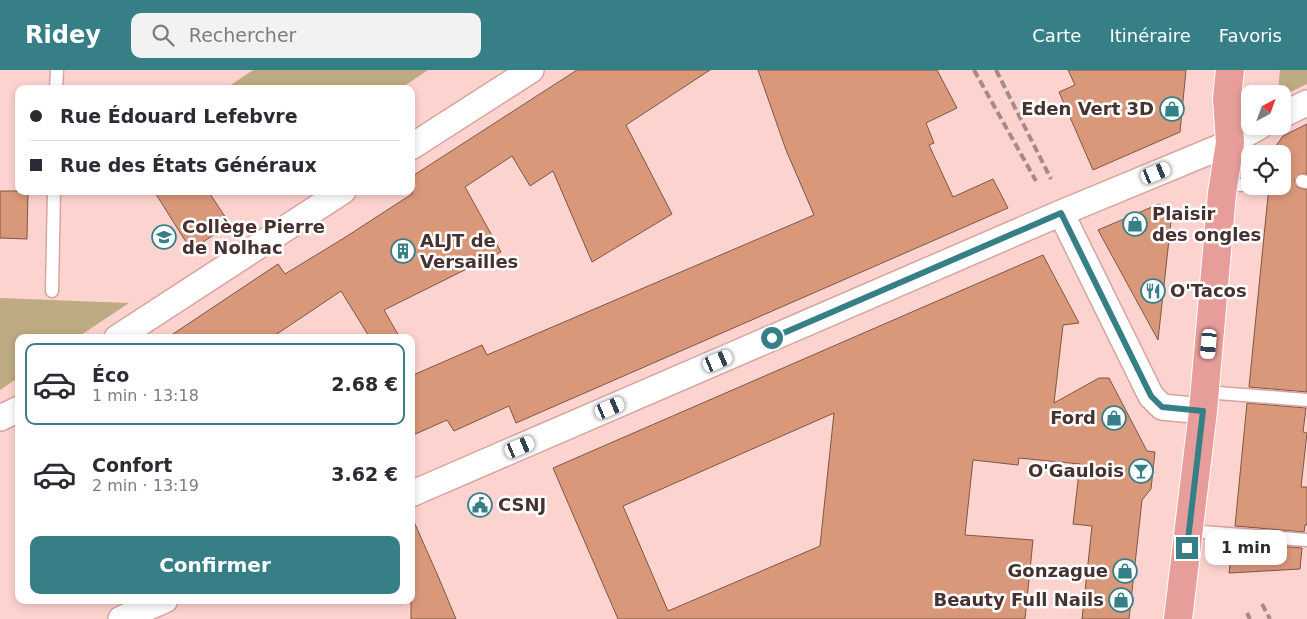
<!DOCTYPE html>
<html lang="fr">
<head>
<meta charset="utf-8">
<style>
  :root { --surface:#fff; --page:#f2f2f3; --text:#2b2b33; --muted:#7c7c81; --line:#e1e1e2; --accent:#377f87 }
  body { margin:0; font-family:"DejaVu Sans",sans-serif; background:var(--page); color:var(--text); height:100vh; display:flex; flex-direction:column; font-size:19px; white-space:nowrap }
  * { box-sizing:border-box; margin:0 }
  p { font-size:16px; color:var(--muted) }
  .icon { flex:none; width:28px; height:28px; fill:none; stroke:currentColor; stroke-width:2; stroke-linecap:round; stroke-linejoin:round }
  .map { position:relative; flex:1; overflow:hidden }
  .side { position:absolute; left:15px; top:264px; width:400px; height:270px; display:flex; flex-direction:column; background:var(--surface); border-radius:10px; box-shadow:0 2px 8px #0003 }
  .side>* { flex:none }
  .top-card { position:absolute; left:15px; top:15px; width:400px; height:110px; border-radius:10px; box-shadow:0 2px 8px #0003; display:grid; align-content:center; height:110px; padding:0 15px; background:var(--surface) }
  .needle { width:32px; rotate:41deg }
  .buttons { position:absolute; left:1241px; top:15px; display:grid; gap:10px }
  .buttons a { display:grid; place-items:center; width:50px; height:50px; border-radius:10px; background:var(--surface); box-shadow:0 2px 8px #0003; font-size:25px }
  .end { position:absolute; width:22px; height:22px; margin:-11px; border:6px solid #377f87; background:#fff; box-shadow:0 0 0 2px #fff }
  .from { border-radius:50% }
  .bubble { position:absolute; height:35px; border-radius:10px; background:var(--surface); box-shadow:0 2px 8px #0003; font-size:16px; font-weight:600; line-height:35px; text-align:center }
  .car { position:absolute; width:15px; height:30px; margin:-15px -8px; border-radius:6px; box-shadow:0 0 4px 1px #0007; background:linear-gradient(#fff 24%,#345 0 40%,#fff 0 76%,#345 0 86%,#fff 0) }
  .top-card b { display:flex; align-items:center; gap:18px; height:48px; font-size:19px }
  .top-card b+b { border-top:1px solid var(--line) }
  .top-card i { width:12px; height:12px; background:var(--text) }
  ul { padding:9px 0 0; list-style:none }
  li { display:flex; align-items:center; gap:15px; height:82px; margin:0 10px 8px; padding:0 5px; border:2px solid transparent; border-radius:10px }
  li div { flex:1 }
  li b { display:block; font-size:19px }
  li em { font-style:normal; font-weight:600 }
  li.current { border-color:var(--accent) }
  li>.icon { width:45px; height:45px; stroke-width:1.5 }
  .button { display:flex; gap:10px; margin-top:auto; padding:10px 15px }
  .button a { flex:1; height:58px; border-radius:10px; background:var(--accent); color:#fff; font-size:20px; font-weight:600; line-height:58px; text-align:center }
  header { display:flex; align-items:center; gap:30px; box-sizing:border-box; height:70px; padding:0 25px; background:var(--accent); color:#fff }
  header strong { font-size:24px }
  nav { display:flex; gap:28px; margin-inline-start:auto; font-size:18px }
  .search { width:350px; height:45px; background:var(--page); display:flex; align-items:center; gap:12px; box-sizing:border-box; padding:0 18px; border-radius:10px; color:var(--muted); font-size:19px }
  .map>svg:first-child { display:block }
</style>
</head>
<body>
<header>
<strong>Ridey</strong>
<div class="search"><svg class="icon" aria-label="search" viewBox="0 0 24 24"><circle cx="10" cy="10" r="6"/><path d="M15 15l6 6"/></svg>Rechercher</div>
<nav><a>Carte</a><a>Itinéraire</a><a>Favoris</a></nav>
</header>
<div class="map">
<svg width="1307" height="549" viewBox="0 0 1307 549">
  <rect width="100%" height="100%" fill="#fdd3cf"/>
  <path fill="#beab83" d="M253,0H428L400,19H225Z
    M1280,0H1307V14L1284,25L1278,21Z
    M0,228L129,233L78,267L19,268V307L0,320Z"/>
  <path fill="#da987a" stroke="#7e5644" fill-rule="evenodd" d="M577,0H710L626,55L672,144L592,192L553,101L530,116L512,86L465,117L501,182L384,240L400,268H370L341,221L271,268H167L278,194L285,204L344,168L412,124L411,107Z
    M758,0H937L957,38L926,53L934,73L929,75L953,127L993,109L1008,138L516,353L509,336L454,361L447,350L411,366V306L482,275L487,285L814,145L786,80Z
    M1068,0H1186L1180,62L1093,100L1059,22L1075,15Z
    M1307,54V104H1299L1294,110L1297,117L1307,120V322L1249,317L1269,116H1282V84H1272L1273,80L1283,66Z
    M0,121H28L27,169L0,168Z
    M154,121H208L230,154L191,180Z
    M1159,134L1172,142L1158,270L1098,160Z
    M1043,185L1079,253L1063,255L1054,333L1099,308H1109L1147,381L1155,382L1151,419L1142,430L1129,549H1082L1092,456L1073,454L1080,394L1019,388L1018,395L973,390L965,465L1033,470L1025,549H618L553,398ZM834,343L820,476L668,541L623,436Z
    M1247,333L1306,338L1303,362L1307,363L1301,417H1307V455H1305L1304,462L1235,456Z
    M411,445L438,506L456,549H411Z
    M1233,472L1302,478L1300,499L1229,503Z"/>
  <g fill="none" stroke-linecap="round" stroke-linejoin="round">
    <g stroke="#d7a5a0" stroke-width="15">
      <path id="lane" d="M56,19L57,0
        M1302,111L1307,112
        M1240,115L1250,114
        M52,221L54,121
        M1205,322L1307,330
        M1189,461L1307,470"/>
    </g>
    <g stroke="#d7a5a0" stroke-width="28">
      <path id="street" d="M1282,45L1307,33
        M411,77L531,0
        M1061,143L1151,326L1162,337L1203,341
        M117,268L343,121
        M0,348L19,339
        M411,424L1061,143L1230,73L1260,56
        M121,549L165,530"/>
    </g>
    <g stroke="#fff" stroke-width="30">
      <path id="primary" d="M1178,549L1203,341L1222,123L1230,73L1227,28L1230,0"/>
    </g>
    <use href="#lane" stroke="#fff" stroke-width="12"/>
    <use href="#street" stroke="#fff" stroke-width="25"/>
    <use href="#primary" stroke="#e79e9a" stroke-width="28"/>
    <path stroke="#a98986" stroke-width="4" stroke-dasharray="8 4" stroke-linecap="butt" d="M974,0L1036,111
      M996,0L1051,109
      M1262,534L1270,549
      M1247,543L1250,549"/>
  </g>
  <g fill="none" stroke-linecap="round" stroke-linejoin="round">
    <path stroke="#377f87" stroke-width="6" d="M772,268L1061,143L1151,326L1162,337L1203,341L1187,478"/>
  </g>
  <defs>
    <g id="shop-ring" transform="scale(1.25)"><circle r="9.5" fill="#fff" stroke="#377f87" stroke-width="1.5"/><path d="M-5-2.5h2.3a2.7 3.5 0 0 1 5.4 0H5L5.5 6h-11ZM-1.5-2.5h3a1.5 2.3 0 0 0-3 0Z" fill="#377f87"/></g>
    <g id="school-ring" transform="scale(1.25)"><circle r="9.5" fill="#fff" stroke="#377f87" stroke-width="1.5"/><path d="M0-5L7-2L0 1L-7-2ZM-4 1L0 2.5L4 1V4Q0 6-4 4Z" fill="#377f87"/></g>
    <g id="building-ring" transform="scale(1.25)"><circle r="9.5" fill="#fff" stroke="#377f87" stroke-width="1.5"/><path d="M-4-6H4V6H1V3H-1V6H-4ZM-2.5-4.3h1.7v1.8h-1.7ZM.8-4.3h1.7v1.8H.8ZM-2.5-1h1.7V.8h-1.7ZM.8-1h1.7V.8H.8Z" fill="#377f87"/></g>
    <g id="restaurant-ring" transform="scale(1.25)"><circle r="9.5" fill="#fff" stroke="#377f87" stroke-width="1.5"/><path d="M-5-6h1v4h1v-4h1v4h1v-4h1v5L-1.5 .5V6h-2V.5L-5-1ZM5-6V6H3V1.5H1.5Q1.5-4 5-6Z" fill="#377f87"/></g>
    <g id="bar-ring" transform="scale(1.25)"><circle r="9.5" fill="#fff" stroke="#377f87" stroke-width="1.5"/><path d="M-6-5H6L.8 .8V4.5H3.5V6h-7V4.5H-.8V.8Z" fill="#377f87"/></g>
    <g id="civic-ring" transform="scale(1.25)"><circle r="9.5" fill="#fff" stroke="#377f87" stroke-width="1.5"/><path d="M-.6-6.5H3V-4.5H.6V-3L4-1V1h2V6H-6V1h2V-1L-.6-3ZM-1.2 2.5V6h2.4V2.5Z" fill="#377f87"/></g>
  </defs>
  <g fill-rule="evenodd">
    <use href="#shop-ring" x="1172" y="39"/>
    <use href="#shop-ring" x="1135" y="154"/>
    <use href="#school-ring" x="164" y="167"/>
    <use href="#building-ring" x="403" y="181"/>
    <use href="#restaurant-ring" x="1153" y="221"/>
    <use href="#shop-ring" x="1114" y="348"/>
    <use href="#bar-ring" x="1141" y="401"/>
    <use href="#civic-ring" x="480" y="435"/>
    <use href="#shop-ring" x="1125" y="501"/>
    <use href="#shop-ring" x="1121" y="530"/>
  </g>
  <g text-anchor="middle" stroke-width="5" stroke-linejoin="round" paint-order="stroke">
    <g font-size="18" font-weight="bold" fill="#463230" stroke="#fff" text-anchor="end">
      <text x="1154" y="45">Eden Vert 3D</text>
      <text x="1152" y="150" text-anchor="start">Plaisir<tspan x="1152" dy="21">des ongles</tspan></text>
      <text x="182" y="163" text-anchor="start">Collège Pierre<tspan x="182" dy="21">de Nolhac</tspan></text>
      <text x="420" y="177" text-anchor="start">ALJT de<tspan x="420" dy="21">Versailles</tspan></text>
      <text x="1170" y="227" text-anchor="start">O'Tacos</text>
      <text x="1096" y="354">Ford</text>
      <text x="1124" y="407">O'Gaulois</text>
      <text x="498" y="441" text-anchor="start">CSNJ</text>
      <text x="1108" y="507">Gonzague</text>
      <text x="1104" y="536">Beauty Full Nails</text>
    </g>
  </g>
</svg>
<div class="buttons">
<a><svg class="needle" viewBox="-14 -14 28 28"><path d="M0-13l5 13h-10z" fill="#e53935"/><path d="M0 13l5-13h-10z" fill="#7c7c81"/></svg></a>
<a><svg class="icon" aria-label="locate" viewBox="0 0 24 24"><circle cx="12" cy="12" r="6"/><path d="M12 2v4M12 18v4M2 12h4M18 12h4"/></svg></a>
</div>
<i class="end from" style="left:772px;top:268px"></i>
<i class="end" style="left:1187px;top:478px"></i>
<div class="bubble" style="left:1205px;top:460px;width:82px">1 min</div>
<i class="car" style="left:1156px;top:103px;rotate:68deg"></i>
<i class="car" style="left:1209px;top:274px;rotate:185deg"></i>
<i class="car" style="left:718px;top:291px;rotate:67deg"></i>
<i class="car" style="left:610px;top:338px;rotate:67deg"></i>
<i class="car" style="left:520px;top:377px;rotate:67deg"></i>
<div class="top-card">
<b><i class="from"></i>Rue Édouard Lefebvre</b>
<b><i></i>Rue des États Généraux</b>
</div>
<section class="side">
<ul>
<li class="current"><svg class="icon" aria-label="car" viewBox="0 0 24 24"><path d="M5 17H2v-5l4-1 3-4h7l3 4 3 1v5h-3M9 17h6M6 11h13"/><circle cx="7" cy="17" r="2"/><circle cx="17" cy="17" r="2"/></svg><div><b>Éco</b><p>1 min · 13:18</p></div><em>2.68 €</em></li>
<li><svg class="icon" aria-label="car" viewBox="0 0 24 24"><path d="M5 17H2v-5l4-1 3-4h7l3 4 3 1v5h-3M9 17h6M6 11h13"/><circle cx="7" cy="17" r="2"/><circle cx="17" cy="17" r="2"/></svg><div><b>Confort</b><p>2 min · 13:19</p></div><em>3.62 €</em></li>
</ul>
<div class="button"><a>Confirmer</a></div>
</section>
</div>
</body>
</html>
